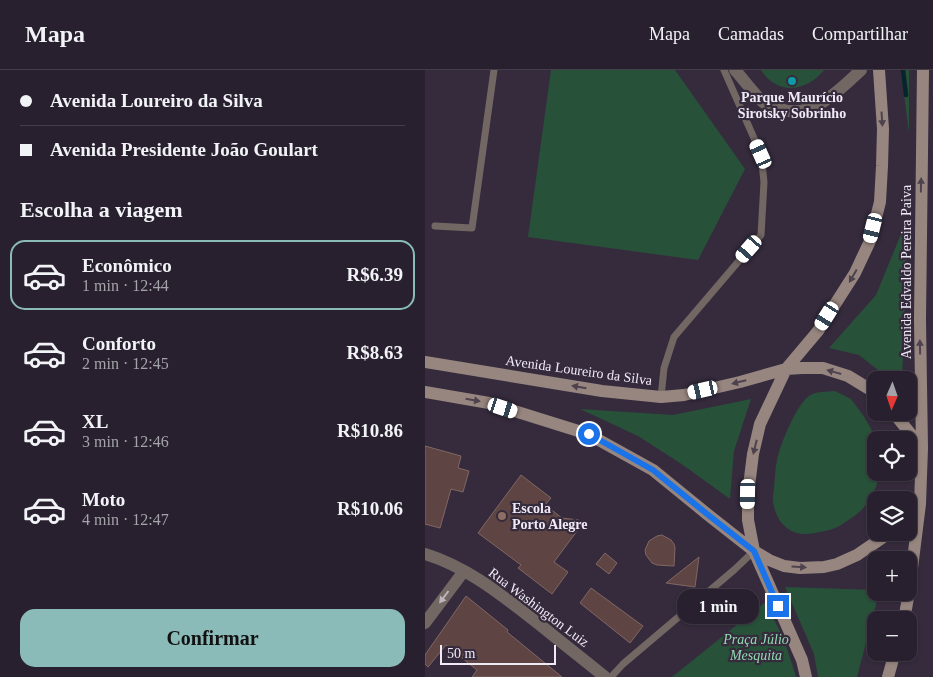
<!DOCTYPE html>
<html lang="pt">
<head>
<meta charset="utf-8">
<style>
  :root { --surface:#28202e; --page:#342d3a; --text:#f1f3f6; --muted:#a5a3aa; --line:#443e4a; --accent:#8bbbb9 }
  body { margin:0; font-family:Georgia,serif; background:var(--page); color:var(--text); height:100vh; display:flex; flex-direction:column; font-size:19px; white-space:nowrap }
  * { box-sizing:border-box; margin:0 }
  p { font-size:16px; color:var(--muted) }
  .icon { flex:none; width:28px; height:28px; fill:none; stroke:currentColor; stroke-width:2; stroke-linecap:round; stroke-linejoin:round }
  .map { position:relative; flex:1; overflow:hidden }
  .details { display:flex; flex-direction:column; background:var(--surface); width:425px }
  .details>* { flex:none }
  .banner { display:grid; align-content:center; height:110px; padding:0 20px; background:var(--surface) }
  .needle { width:32px; rotate:182deg }
  .buttons { position:absolute; left:442px; top:301px; display:grid; gap:10px }
  .buttons a { display:grid; place-items:center; width:50px; height:50px; border-radius:10px; background:var(--surface); box-shadow:0 1px 4px #0004,0 0 0 1px var(--line); font-size:25px }
  .scale { position:absolute; left:15px; bottom:12px; width:116px; box-sizing:border-box; padding-left:5px; border:2px solid #f0eaf6; border-top:0; font-size:14px; line-height:18px; white-space:nowrap; color:#f0eaf6; -webkit-text-stroke:4px #352b3d; paint-order:stroke }
  .end { position:absolute; width:22px; height:22px; margin:-11px; border:6px solid #1a73e8; background:#fff; box-shadow:0 0 0 2px #fff }
  .from { border-radius:50% }
  .bubble { position:absolute; height:35px; border-radius:15px; background:var(--surface); box-shadow:0 1px 4px #0004,0 0 0 1px var(--line); font-size:16px; font-weight:600; line-height:35px; text-align:center }
  .car { position:absolute; width:15px; height:30px; margin:-15px -8px; border-radius:6px; box-shadow:0 0 4px 1px #0007; background:linear-gradient(#fff 24%,#345 0 40%,#fff 0 76%,#345 0 86%,#fff 0) }
  .banner b { display:flex; align-items:center; gap:18px; height:48px; font-size:19px }
  .banner b+b { border-top:1px solid var(--line) }
  .banner i { width:12px; height:12px; background:var(--text) }
  ul { padding:0; list-style:none }
  li { display:flex; align-items:center; gap:15px; height:70px; margin:0 10px 8px; padding:0 10px; border:2px solid transparent; border-radius:15px }
  li div { flex:1 }
  li b { display:block; font-size:19px }
  li em { font-style:normal; font-weight:600 }
  li.current { border-color:var(--accent) }
  li>.icon { width:45px; height:45px; stroke-width:1.5 }
  h2 { padding:0 20px; font-size:22px; line-height:60px }
  .button { display:flex; gap:10px; margin-top:auto; padding:10px 20px }
  .button a { flex:1; height:58px; border-radius:15px; background:var(--accent); color:#111; font-size:20px; font-weight:600; line-height:58px; text-align:center }
  header { display:flex; align-items:center; gap:30px; box-sizing:border-box; height:70px; padding:0 25px; background:var(--surface); border-bottom:1px solid var(--line) }
  header strong { font-size:24px }
  nav { display:flex; gap:28px; margin-inline-start:auto; font-size:18px }
  main { display:flex; flex:1; min-height:0 }
  .map>svg:first-child { display:block }
</style>
</head>
<body>
<header>
<strong>Mapa</strong>
<nav><a>Mapa</a><a>Camadas</a><a>Compartilhar</a></nav>
</header>
<main>
<section class="details">
<div class="banner">
<b><i class="from"></i>Avenida Loureiro da Silva</b>
<b><i></i>Avenida Presidente João Goulart</b>
</div>
<h2>Escolha a viagem</h2>
<ul>
<li class="current"><svg class="icon" aria-label="car" viewBox="0 0 24 24"><path d="M5 17H2v-5l4-1 3-4h7l3 4 3 1v5h-3M9 17h6M6 11h13"/><circle cx="7" cy="17" r="2"/><circle cx="17" cy="17" r="2"/></svg><div><b>Econômico</b><p>1 min · 12:44</p></div><em>R$6.39</em></li>
<li><svg class="icon" aria-label="car" viewBox="0 0 24 24"><path d="M5 17H2v-5l4-1 3-4h7l3 4 3 1v5h-3M9 17h6M6 11h13"/><circle cx="7" cy="17" r="2"/><circle cx="17" cy="17" r="2"/></svg><div><b>Conforto</b><p>2 min · 12:45</p></div><em>R$8.63</em></li>
<li><svg class="icon" aria-label="car" viewBox="0 0 24 24"><path d="M5 17H2v-5l4-1 3-4h7l3 4 3 1v5h-3M9 17h6M6 11h13"/><circle cx="7" cy="17" r="2"/><circle cx="17" cy="17" r="2"/></svg><div><b>XL</b><p>3 min · 12:46</p></div><em>R$10.86</em></li>
<li><svg class="icon" aria-label="car" viewBox="0 0 24 24"><path d="M5 17H2v-5l4-1 3-4h7l3 4 3 1v5h-3M9 17h6M6 11h13"/><circle cx="7" cy="17" r="2"/><circle cx="17" cy="17" r="2"/></svg><div><b>Moto</b><p>4 min · 12:47</p></div><em>R$10.06</em></li>
</ul>
<div class="button"><a>Confirmar</a></div>
</section>
<div class="map">
<svg width="508" height="607" viewBox="0 0 508 607">
  <rect width="100%" height="100%" fill="#352b3d"/>
  <path fill="#28513a" d="M126,0H250L320,99L273,190L103,167Z
    M336,0H399C381,22 353,26 336,0Z
    M476,0H484V63Z
    M483,147L477,310H464L453,300L434,285L404,278L451,225Z
    M410,321L426,329L440,348L452,370H451V402L455,403C448,431 440,440 416,455C408,460 399,461 390,463C367,468 352,455 348,432C347,427 349,422 349,417C350,408 350,399 352,390C355,375 371,335 384,326C391,321 401,322 410,321Z
    M326,329L309,381L305,429L258,395L213,366L155,339L248,345Z
    M360,517L451,520V522L454,523L432,607H393L389,584Z
    M339,533C355,556 363,580 371,607H247Z"/>
  <g fill="none" stroke-linecap="round" stroke-linejoin="round">
    <path stroke="#07242c" stroke-width="4.5" d="M478,0L481,25"/>
  </g>
  <path fill="#5e4543" stroke="#816764" d="M0,376L36,386L33,398L44,401L38,422L26,419L15,458L0,454Z
    M96,405L126,428L120,435L137,448L154,450L152,461L129,492L143,502L127,524L93,498L96,495L53,463Z
    M237,465L246,470L249,474L250,478L249,496L232,495L227,493L221,485L220,480L224,471L232,466Z
    M180,483L192,493L184,504L171,494Z
    M274,487L270,517L241,513Z
    M166,518L218,556L205,573L155,533Z
    M41,526L83,560L82,562L137,607H47L52,600L21,575L3,597L0,594V585Z"/>
  <g fill="none" stroke-linecap="round" stroke-linejoin="round">
    <path stroke="#726763" stroke-width="7" d="M10,156L47,158L69,0
      M236,327L239,298L249,267L336,165L339,112L336,84L299,0
      M186,607L198,594L309,500L329,481"/>
    <path stroke="#726763" stroke-width="12" d="M310,0C319,10 328,23 338,32C342,35 348,37 353,38C385,52 414,20 436,0
      M0,484C43,497 79,527 114,554C136,572 158,589 180,607
      M0,553L39,501"/>
    <path stroke="#97867f" stroke-width="12" d="M0,292L177,321L236,327L259,325L315,312L361,299L377,298H398L423,306L446,320L451,325
      M0,322L64,333L163,364L228,400L282,444L329,481L344,490L359,496L375,498L399,497L412,494L432,485L457,468L463,462
      M468,342L497,378
      M484,522L495,434L497,378L495,250L498,0
      M479,550L484,522
      M381,607L377,590L329,481L323,450V424L328,384L335,354L361,299L393,261L430,203L445,171L455,132L457,96L458,59L454,0
      M463,607L470,582"/>
  </g>
  <defs><path id="oneway-solid" d="M-6-.8H1V-3.2L6.5 0L1 3.2V.8H-6Z" transform="scale(1.25)"/></defs>
  <g fill="#4e424e">
    <use href="#oneway-solid" transform="translate(457 49) rotate(86)"/>
    <use href="#oneway-solid" transform="translate(496 115) rotate(-89)"/>
    <use href="#oneway-solid" transform="translate(428 206) rotate(120)"/>
    <use href="#oneway-solid" transform="translate(495 277) rotate(-91)"/>
    <use href="#oneway-solid" transform="translate(409 302) rotate(-164)"/>
    <use href="#oneway-solid" transform="translate(314 312) rotate(166)"/>
    <use href="#oneway-solid" transform="translate(154 317) rotate(-170)"/>
    <use href="#oneway-solid" transform="translate(48 330) rotate(10)"/>
    <use href="#oneway-solid" transform="translate(330 377) rotate(104)"/>
    <use href="#oneway-solid" transform="translate(374 497) rotate(4)"/>
  </g>
  <use fill="#beb6bb" href="#oneway-solid" transform="translate(19 527) rotate(127)"/>
  <g fill="none" stroke-linecap="round" stroke-linejoin="round">
    <path stroke="#1a73e8" stroke-width="6" d="M164,364L228,400L282,444L329,481L353,536"/>
  </g>
  <circle fill="#0f9aa8" stroke="#352b3d" stroke-width="2" cx="367" cy="11" r="5"/>
  <circle fill="#8d6e63" stroke="#352b3d" stroke-width="2" cx="77" cy="446" r="5"/>
  <g text-anchor="middle" stroke-width="4.5" stroke-linejoin="round" paint-order="stroke">
    <g font-size="14" font-weight="bold" fill="#f0eaf6" stroke="#352b3d">
      <text x="367" y="32">Parque Maurício<tspan x="367" dy="16">Sirotsky Sobrinho</tspan></text>
      <text x="87" y="443" text-anchor="start">Escola<tspan x="87" dy="16">Porto Alegre</tspan></text>
    </g>
    <g font-size="14" fill="#f0eaf6" stroke="#352b3d">
      <text transform="translate(481 202) rotate(-90)" y="5">Avenida Edvaldo Pereira Paiva</text>
      <text transform="translate(154 300) rotate(8)" y="5">Avenida Loureiro da Silva</text>
      <text transform="translate(114 537) rotate(37)" y="5">Rua Washington Luiz</text>
    </g>
    <g font-size="14" font-style="italic" fill="#93d9b0" stroke="#352b3d">
      <text x="331" y="574">Praça Júlio<tspan x="331" dy="16">Mesquita</tspan></text>
    </g>
  </g>
</svg>
<div class="buttons">
<a><svg class="needle" viewBox="-14 -14 28 28"><path d="M0-13l5 13h-10z" fill="#e53935"/><path d="M0 13l5-13h-10z" fill="#a5a3aa"/></svg></a>
<a><svg class="icon" aria-label="locate" viewBox="0 0 24 24"><circle cx="12" cy="12" r="6"/><path d="M12 2v4M12 18v4M2 12h4M18 12h4"/></svg></a>
<a><svg class="icon" aria-label="layers" viewBox="0 0 24 24"><path d="M12 4l9 5-9 5-9-5zM3 14l9 5 9-5"/></svg></a>
<a>+</a>
<a>−</a>
</div>
<div class="scale">50 m</div>
<i class="end from" style="left:164px;top:364px"></i>
<i class="end" style="left:353px;top:536px"></i>
<div class="bubble" style="left:252px;top:519px;width:82px">1 min</div>
<i class="car" style="left:336px;top:84px;rotate:336deg"></i>
<i class="car" style="left:448px;top:158px;rotate:194deg"></i>
<i class="car" style="left:324px;top:179px;rotate:221deg"></i>
<i class="car" style="left:402px;top:246px;rotate:212deg"></i>
<i class="car" style="left:278px;top:320px;rotate:257deg"></i>
<i class="car" style="left:78px;top:338px;rotate:108deg"></i>
<i class="car" style="left:323px;top:424px;rotate:181deg"></i>
</div>
</main>
</body>
</html>
